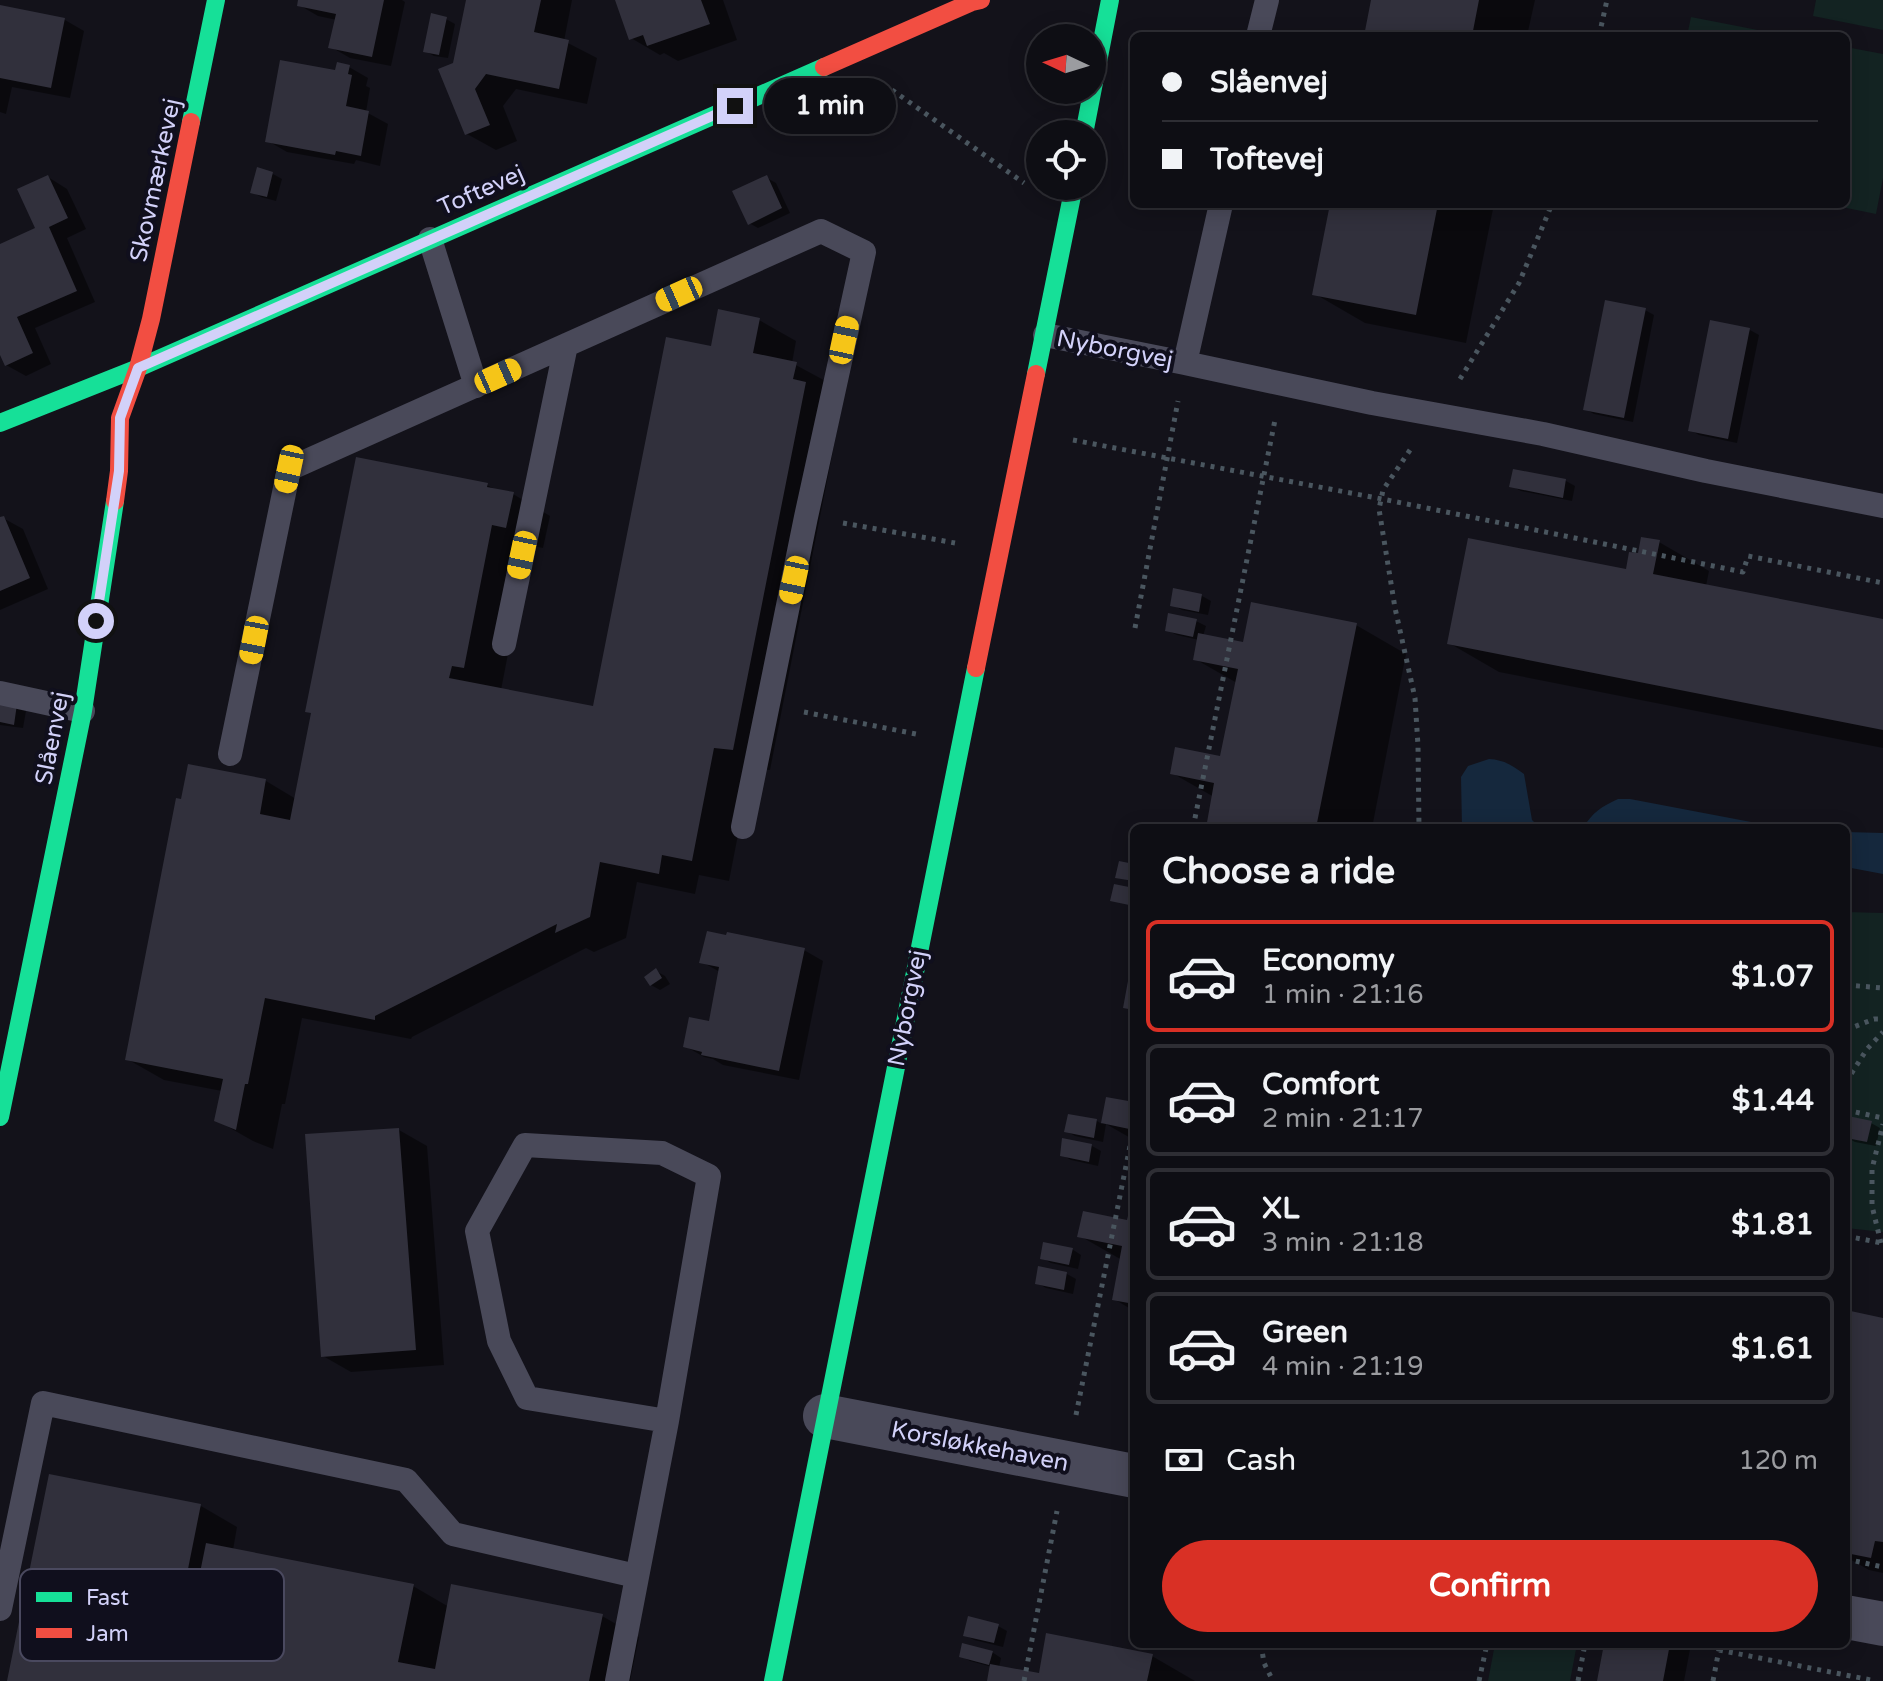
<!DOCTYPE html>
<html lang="en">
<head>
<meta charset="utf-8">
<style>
  :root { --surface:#0e0e14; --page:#1c1c22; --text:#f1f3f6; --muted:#9b9ca0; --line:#2e2e34; --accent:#d93025 }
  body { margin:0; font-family:"Varela Round",sans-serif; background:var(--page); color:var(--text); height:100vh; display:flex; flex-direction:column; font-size:30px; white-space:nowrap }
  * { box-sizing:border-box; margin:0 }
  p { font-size:26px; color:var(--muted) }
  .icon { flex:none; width:44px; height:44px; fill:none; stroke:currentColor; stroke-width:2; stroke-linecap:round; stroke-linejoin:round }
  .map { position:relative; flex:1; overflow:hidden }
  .drawer { position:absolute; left:1130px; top:824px; width:720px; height:824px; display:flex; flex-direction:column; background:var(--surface); border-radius:12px; box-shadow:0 4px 20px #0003,0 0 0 2px var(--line) }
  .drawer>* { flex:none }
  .banner { position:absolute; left:1130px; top:32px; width:720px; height:176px; border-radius:12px; box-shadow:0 4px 20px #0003,0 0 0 2px var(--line); display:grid; align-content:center; height:176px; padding:0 32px; background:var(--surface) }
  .needle { width:52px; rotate:274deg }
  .buttons { position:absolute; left:1026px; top:24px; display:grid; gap:16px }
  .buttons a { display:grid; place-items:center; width:80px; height:80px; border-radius:50%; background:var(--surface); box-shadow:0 4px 20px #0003,0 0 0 2px var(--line); font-size:40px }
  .end { position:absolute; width:36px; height:36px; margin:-18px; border:10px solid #d2d1f9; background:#111; box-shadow:0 0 0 4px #111 }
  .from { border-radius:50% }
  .bubble { position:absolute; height:56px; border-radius:28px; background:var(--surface); box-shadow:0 4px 20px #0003,0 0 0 2px var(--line); font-size:26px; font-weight:700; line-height:56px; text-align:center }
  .car { position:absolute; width:24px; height:48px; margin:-24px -12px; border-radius:10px; box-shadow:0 0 6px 2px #0007; background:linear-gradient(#f5c518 24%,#345 0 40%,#f5c518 0 76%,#345 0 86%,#f5c518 0) }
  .banner b { display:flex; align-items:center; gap:28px; height:76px; font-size:30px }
  .banner b+b { border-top:2px solid var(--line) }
  .banner i { width:20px; height:20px; background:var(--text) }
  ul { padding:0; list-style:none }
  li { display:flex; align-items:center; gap:24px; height:112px; margin:0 16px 12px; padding:0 16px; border:4px solid var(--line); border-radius:12px }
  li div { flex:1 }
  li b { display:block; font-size:30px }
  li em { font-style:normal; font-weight:700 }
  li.selected { border-color:var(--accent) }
  li>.icon { width:72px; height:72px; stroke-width:1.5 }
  h2 { padding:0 32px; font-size:36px; line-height:96px }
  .pay { display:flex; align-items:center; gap:20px; height:88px; padding:0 32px; font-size:30px }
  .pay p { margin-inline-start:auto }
  .action { display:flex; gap:16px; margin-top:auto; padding:16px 32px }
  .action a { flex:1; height:92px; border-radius:48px; background:var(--accent); color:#fff; font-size:32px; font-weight:700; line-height:92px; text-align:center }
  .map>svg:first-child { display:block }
</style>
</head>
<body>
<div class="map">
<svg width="1883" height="1681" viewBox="0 0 1883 1681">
  <rect width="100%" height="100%" fill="#13121a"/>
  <path fill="#132322" d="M1816,0H1883V30L1813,16Z
    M1691,17L1773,33L1772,36H1687Z
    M1846,47L1883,54V178L1876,214L1827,204H1846Z
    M1846,912L1883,913V1232L1846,1228Z
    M1495,1644H1577L1570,1681H1488Z"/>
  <path fill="#15283d" d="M1489,759C1504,760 1512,765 1524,774L1532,820L1540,828H1462L1461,777L1468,766Z
    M1618,799H1630L1782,828H1583C1592,813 1602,806 1618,799Z
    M1846,832L1883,833V874L1846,867Z"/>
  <path fill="#0007" d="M300,0H402L405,2L391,66L350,58L331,47L337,20L318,16L299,5Z
    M468,0H572L564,41L597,58L587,104L516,89L503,106L517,141L496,150L467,134L454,65Z
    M617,0H723L737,40L678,61L664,53L660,55L631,38Z
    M1373,0H1535L1527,36H1366Z
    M0,7L65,20L84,31L70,98L12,87L6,114L0,112Z
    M446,19L455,24L448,58L434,56L425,51Z
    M349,67L368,78L366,86L370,88L366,112L388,124L380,166L356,160L354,164L287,152L268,141L337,73Z
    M273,174L282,179L276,201L261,197L252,192Z
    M48,177L67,189L86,229L67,238L95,302L35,328L51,364L26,376L6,365L0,350V246L37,230Z
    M767,178L776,183L790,213L758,228L749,223Z
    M1333,204H1494L1466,343L1365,323L1315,294Z
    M1645,310L1654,315L1633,422L1594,414L1585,409Z
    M759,320L796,341L792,363L833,385L842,405L770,770L751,768L729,881L699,875L695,894L637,882L626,938L594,952L586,948L412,1037L411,1039L302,1018L285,1104H282L273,1149L253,1141L216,1120L222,1091L164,1080L127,1059L266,781L296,799L487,485L498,491L513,494L550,516L543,548L529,545L501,690L594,709L712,348Z
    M1750,330L1759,335L1737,443L1699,435L1690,430Z
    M1566,481L1575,486L1572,501L1521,491L1512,486Z
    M3,518L23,529L48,589L0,610V519Z
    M1659,542L1709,571L1706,586L1883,621V748L1499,672L1449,643L1627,571L1639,556Z
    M1202,596L1211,601L1208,615L1182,610L1173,605Z
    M1196,621L1206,626L1203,636L1244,644L1356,625L1406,654L1372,828H1208L1214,797L1172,773L1221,759L1237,683L1195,659L1199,640L1177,635L1167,630Z
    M0,703L17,706L26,711L23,728L0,725Z
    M804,950L823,961L799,1080L723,1065L713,1059L704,1057L685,1046L710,1023L720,972L702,962Z
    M656,971L665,976L670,984L660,990L651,985Z
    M1107,1099L1134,1104V1140L1106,1124L1103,1142L1075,1136L1066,1131L1069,1116L1097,1121L1102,1124Z
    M1850,1119L1871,1123L1880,1128L1876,1146L1855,1142L1846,1137Z
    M399,1130L427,1146L444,1365L351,1372L323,1356Z
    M1092,1146L1101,1151L1098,1166L1071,1160L1062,1155Z
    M1134,1198V1311L1114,1299L1122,1260L1080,1236L1129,1222Z
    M1072,1249L1081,1255L1078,1269L1051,1263L1042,1258Z
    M1040,1269L1067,1274L1076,1279L1073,1294L1046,1288L1037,1283Z
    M1846,1312L1883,1320V1573L1869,1570L1846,1557Z
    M201,1506L237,1527L233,1550L413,1586L449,1607L602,1616L639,1637L630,1681H9Z
    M998,1626L1007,1631L1003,1647L974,1640L965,1635Z
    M1606,1644H1691L1684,1681H1599Z
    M992,1652L1001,1658L999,1668L1040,1676L1152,1656L1195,1681H989L992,1667L970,1661L961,1656Z"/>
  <path fill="#31303c" d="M298,0H384L372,57L328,48L336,14L297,6Z
    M466,0H541L534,32L569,40L559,89L486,74L475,89L490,125L465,135L438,69L453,63Z
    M615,0H701L710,24L647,46L643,35L629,40Z
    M1371,0H1479L1472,36H1364Z
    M0,5L65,18L51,88L0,78Z
    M431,13L447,17L439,55L423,52Z
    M280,60L335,70L337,62L350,65L348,74L352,75L346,106L369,111L361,156L336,151L335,155L265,142Z
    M257,167L273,172L267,197L250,193Z
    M48,175L68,218L49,227L77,291L17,317L33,353L5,366L0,355V244L35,228L17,189Z
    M767,175L782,208L748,225L732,191Z
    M1330,204H1438L1416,315L1312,295Z
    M1605,300L1646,308L1624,418L1583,410Z
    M718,309L760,318L753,353L797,362L793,379L806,382L733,750L714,748L692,861L662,855L659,874L600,862L590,917L555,933L557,924L375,1016V1020L265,998L248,1084H245L236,1130L214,1121L223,1079L125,1060L176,798L181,799L188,764L266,779L260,814L290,820L311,713L305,712L356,457L488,483L487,487L514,492L506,528L492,525L464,668L452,666L449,678L593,706L666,337L711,346Z
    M1710,320L1750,328L1728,439L1688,431Z
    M1513,469L1566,479L1563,498L1509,487Z
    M4,516L30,578L0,591V517Z
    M1641,537L1660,540L1653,574L1883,619V730L1447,644L1468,538L1626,569L1629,552L1638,553Z
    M1173,588L1202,594L1199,612L1170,606Z
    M1251,602L1357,623L1316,828H1206L1214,783L1170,774L1175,747L1220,756L1238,669L1193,660L1198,633L1243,642Z
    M1168,613L1197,619L1193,637L1165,631Z
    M0,701L17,704L14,725L0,722Z
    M1119,861L1134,864V881L1115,878Z
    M1114,884L1134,888V906L1110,901Z
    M707,931L726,935L727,932L805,948L779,1071L701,1055L702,1052L683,1047L689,1017L709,1021L719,967L699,963Z
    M656,968L662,978L650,986L644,977Z
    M1128,981L1134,982V1010L1123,1008Z
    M1106,1097L1134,1102V1130L1101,1123Z
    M1068,1114L1097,1119L1094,1138L1064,1132Z
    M1848,1116L1872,1121L1867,1142L1846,1138Z
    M399,1128L416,1350L321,1357L305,1134Z
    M1062,1138L1092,1144L1089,1162L1060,1156Z
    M1133,1195H1134V1304L1112,1300L1122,1246L1077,1237L1083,1211L1127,1220Z
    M1043,1242L1073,1248L1069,1265L1040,1259Z
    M1038,1266L1067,1272L1064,1290L1035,1284Z
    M1846,1310L1883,1318V1542L1875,1541L1871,1558L1846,1553Z
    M49,1474L201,1504L178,1619L190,1622L206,1543L414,1584L398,1662L435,1669L451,1584L603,1614L589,1681H7Z
    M968,1616L999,1624L994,1643L963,1636Z
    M1046,1633L1153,1654L1147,1681H987L990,1664L1039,1673Z
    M962,1643L993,1651L989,1665L959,1657Z
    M1604,1644H1670L1663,1681H1597Z"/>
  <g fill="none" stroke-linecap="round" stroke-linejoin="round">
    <path stroke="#4a565f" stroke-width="5" stroke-dasharray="4 6" stroke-linecap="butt" d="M1599,36L1607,0
      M892,90L1024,183
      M1460,379L1519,283L1552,204
      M1073,440L1382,499L1743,572L1748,556L1883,583
      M1410,450L1383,490L1379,509L1395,608L1415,698L1418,746L1419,828
      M843,523L955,543
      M1135,628L1178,401
      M804,712L916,734
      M1193,828L1275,420
      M1846,985L1883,988
      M1846,1030L1874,1019H1883
      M1846,1082L1867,1049L1883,1032
      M1846,1110L1883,1118
      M1846,1236L1882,1243
      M1881,1243L1872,1206V1169L1883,1124
      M1076,1415L1134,1126
      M1846,1559L1883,1567
      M1261,1644L1264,1663L1273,1681
      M1719,1650L1876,1681
      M1024,1681L1057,1511
      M1479,1681L1487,1644
      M1578,1681L1585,1644
      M1713,1681L1720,1644"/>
    <path stroke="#494959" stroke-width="24" d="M1258,36L1267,0
      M1221,204L1185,363L1372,403L1543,434L1706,471L1883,506
      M430,239L476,386
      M1045,335L1185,363
      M504,644L566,345
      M0,693L83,711
      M230,754L289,469L821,231L864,252L806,517L743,827
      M0,1609L43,1403L406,1480L453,1534L636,1576
      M617,1681L667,1421L709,1176L662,1153L525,1145L477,1231L499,1341L527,1398L667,1421"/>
    <path stroke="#494959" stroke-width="44" d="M825,1416L1134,1476
      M1846,1617L1883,1624"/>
    <path stroke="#16e098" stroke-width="18" d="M191,122L216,0
      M1084,134L1110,0
      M1036,374L1074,186
      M0,423L138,368L824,67
      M0,1117L83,711L115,501
      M773,1681L976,668"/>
    <path stroke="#f24e42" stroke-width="18" d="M824,67L972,2L981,0
      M115,501L119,471L120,418L138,368L151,319L191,122
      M976,668L1036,374"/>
  </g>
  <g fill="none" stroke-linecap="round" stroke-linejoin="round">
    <path stroke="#d2d1f9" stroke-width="10" d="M96,621L119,471L120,418L138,368L735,106"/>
  </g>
  <g text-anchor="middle" stroke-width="8" stroke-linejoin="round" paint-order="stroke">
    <g font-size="24" fill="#d2d1f9" stroke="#100f1d">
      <text transform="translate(155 180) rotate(-78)" y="8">Skovmærkevej</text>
      <text transform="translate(481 190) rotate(-24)" y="8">Toftevej</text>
      <text transform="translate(1115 349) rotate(11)" y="8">Nyborgvej</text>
      <text transform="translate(52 738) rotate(-79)" y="8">Slåenvej</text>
      <text transform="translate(907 1008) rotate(-79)" y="8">Nyborgvej</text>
      <text transform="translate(980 1446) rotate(11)" y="8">Korsløkkehaven</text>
    </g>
  </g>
  <rect x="20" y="1569" width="264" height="92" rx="12" fill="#100f1d" stroke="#4a495f" stroke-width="2"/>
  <rect x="36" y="1592" width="36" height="10" fill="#16e098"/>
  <rect x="36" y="1628" width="36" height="10" fill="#f24e42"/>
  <g font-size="22" fill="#d2d1f9">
    <text x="86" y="1605">Fast</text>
    <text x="86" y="1641">Jam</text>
  </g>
</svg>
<div class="buttons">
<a><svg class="needle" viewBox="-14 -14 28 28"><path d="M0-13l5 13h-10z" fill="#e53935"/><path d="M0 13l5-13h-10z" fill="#9b9ca0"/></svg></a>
<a><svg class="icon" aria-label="locate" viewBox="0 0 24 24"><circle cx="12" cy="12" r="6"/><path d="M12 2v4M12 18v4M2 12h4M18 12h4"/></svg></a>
</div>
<i class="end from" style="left:96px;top:621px"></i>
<i class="end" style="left:735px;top:106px"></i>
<div class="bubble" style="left:764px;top:78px;width:132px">1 min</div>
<i class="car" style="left:679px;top:294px;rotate:246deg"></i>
<i class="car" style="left:844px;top:340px;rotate:12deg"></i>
<i class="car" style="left:498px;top:376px;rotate:66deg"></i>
<i class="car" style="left:289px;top:469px;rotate:192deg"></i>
<i class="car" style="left:522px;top:555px;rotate:192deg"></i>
<i class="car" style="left:794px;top:580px;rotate:192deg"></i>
<i class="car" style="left:254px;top:640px;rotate:191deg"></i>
<div class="banner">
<b><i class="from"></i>Slåenvej</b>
<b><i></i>Toftevej</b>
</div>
<section class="drawer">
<h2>Choose a ride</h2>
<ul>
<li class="selected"><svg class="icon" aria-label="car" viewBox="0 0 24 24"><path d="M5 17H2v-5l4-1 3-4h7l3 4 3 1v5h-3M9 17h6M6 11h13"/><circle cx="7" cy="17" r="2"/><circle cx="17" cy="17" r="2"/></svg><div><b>Economy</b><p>1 min · 21:16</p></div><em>$1.07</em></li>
<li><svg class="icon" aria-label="car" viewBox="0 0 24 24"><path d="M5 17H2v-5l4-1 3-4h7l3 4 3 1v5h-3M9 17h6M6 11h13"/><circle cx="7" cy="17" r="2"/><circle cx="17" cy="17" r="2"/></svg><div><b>Comfort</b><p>2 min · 21:17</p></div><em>$1.44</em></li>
<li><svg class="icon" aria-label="car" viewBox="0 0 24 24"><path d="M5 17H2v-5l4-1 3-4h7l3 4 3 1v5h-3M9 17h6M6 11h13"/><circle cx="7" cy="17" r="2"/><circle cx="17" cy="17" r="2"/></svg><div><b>XL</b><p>3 min · 21:18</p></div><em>$1.81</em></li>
<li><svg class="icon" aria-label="car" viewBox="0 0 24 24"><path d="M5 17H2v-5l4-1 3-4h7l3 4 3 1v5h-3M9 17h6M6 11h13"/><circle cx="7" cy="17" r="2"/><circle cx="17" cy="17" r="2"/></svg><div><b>Green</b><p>4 min · 21:19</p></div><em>$1.61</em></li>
</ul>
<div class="pay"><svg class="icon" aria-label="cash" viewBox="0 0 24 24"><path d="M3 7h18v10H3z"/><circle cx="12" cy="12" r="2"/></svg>Cash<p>120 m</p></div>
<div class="action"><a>Confirm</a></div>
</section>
</div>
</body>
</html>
